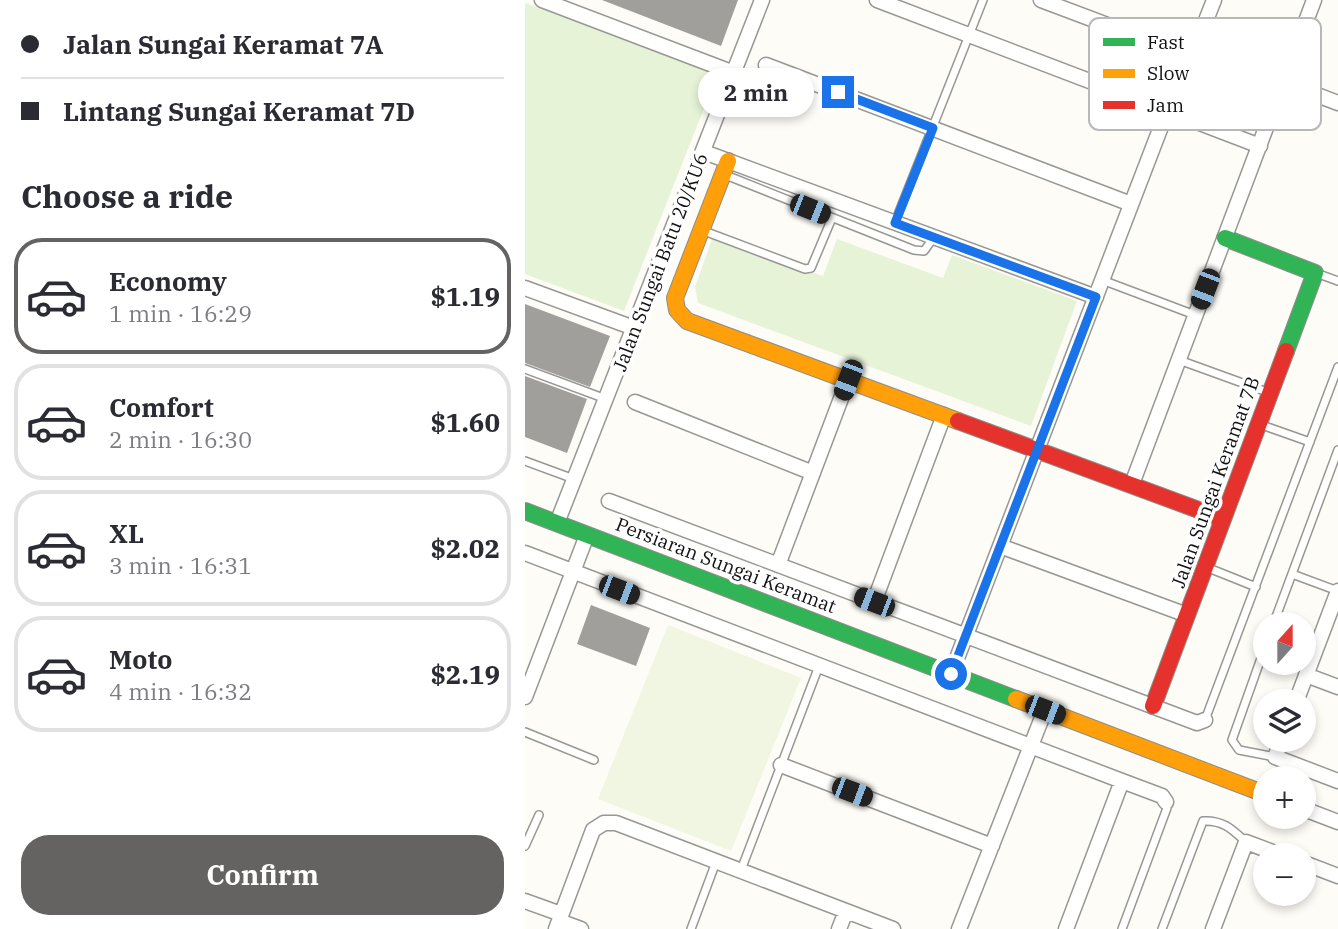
<!DOCTYPE html>
<html lang="en">
<head>
<meta charset="utf-8">
<style>
  :root { --surface:#fff; --page:#f7f7f7; --text:#2b2b33; --muted:#7c7c81; --line:#e1e1e2; --accent:#646362 }
  body { margin:0; font-family:"IBM Plex Serif",serif; background:var(--page); color:var(--text); height:100vh; display:flex; flex-direction:column; font-size:26px; white-space:nowrap }
  * { box-sizing:border-box; margin:0 }
  p { font-size:23px; color:var(--muted) }
  .icon { flex:none; width:38px; height:38px; fill:none; stroke:currentColor; stroke-width:2; stroke-linecap:round; stroke-linejoin:round }
  .map { position:relative; flex:1; overflow:hidden }
  .side { display:flex; flex-direction:column; background:var(--surface); width:525px }
  .side>* { flex:none }
  .top-card { display:grid; align-content:center; height:154px; padding:0 21px; background:var(--surface) }
  .needle { width:46px; rotate:21deg }
  .fabs { position:absolute; left:728px; top:612px; display:grid; gap:14px }
  .fabs a { display:grid; place-items:center; width:63px; height:63px; border-radius:50%; background:var(--surface); box-shadow:0 4px 10px #0003; font-size:35px }
  .end { position:absolute; width:32px; height:32px; margin:-16px; border:9px solid #1a73e8; background:#fff; box-shadow:0 0 0 4px #fff }
  .from { border-radius:50% }
  .bubble { position:absolute; height:49px; border-radius:24px; background:var(--surface); box-shadow:0 4px 10px #0003; font-size:23px; font-weight:700; line-height:49px; text-align:center }
  .car { position:absolute; width:21px; height:42px; margin:-21px -10px; border-radius:9px; box-shadow:0 0 5px 2px #0007; background:linear-gradient(#222 24%,#8ab4d8 0 40%,#222 0 76%,#8ab4d8 0 86%,#222 0) }
  .top-card b { display:flex; align-items:center; gap:24px; height:66px; font-size:26px }
  .top-card b+b { border-top:2px solid var(--line) }
  .top-card i { width:18px; height:18px; background:var(--text) }
  ul { padding:0; list-style:none }
  li { display:flex; align-items:center; gap:21px; height:116px; margin:0 14px 10px; padding:0 7px; border:4px solid var(--line); border-radius:28px }
  li div { flex:1 }
  li b { display:block; font-size:26px }
  li em { font-style:normal; font-weight:700 }
  li.selected { border-color:var(--accent) }
  li>.icon { width:63px; height:63px; stroke-width:1.5 }
  h2 { padding:0 21px; font-size:32px; line-height:84px }
  .action { display:flex; gap:14px; margin-top:auto; padding:14px 21px }
  .action a { flex:1; height:80px; border-radius:28px; background:var(--accent); color:#fff; font-size:28px; font-weight:700; line-height:80px; text-align:center }
  main { display:flex; flex:1; min-height:0 }
  .map>svg:first-child { display:block }
</style>
</head>
<body>
<main>
<section class="side">
<div class="top-card">
<b><i class="from"></i>Jalan Sungai Keramat 7A</b>
<b><i></i>Lintang Sungai Keramat 7D</b>
</div>
<h2>Choose a ride</h2>
<ul>
<li class="selected"><svg class="icon" aria-label="car" viewBox="0 0 24 24"><path d="M5 17H2v-5l4-1 3-4h7l3 4 3 1v5h-3M9 17h6M6 11h13"/><circle cx="7" cy="17" r="2"/><circle cx="17" cy="17" r="2"/></svg><div><b>Economy</b><p>1 min · 16:29</p></div><em>$1.19</em></li>
<li><svg class="icon" aria-label="car" viewBox="0 0 24 24"><path d="M5 17H2v-5l4-1 3-4h7l3 4 3 1v5h-3M9 17h6M6 11h13"/><circle cx="7" cy="17" r="2"/><circle cx="17" cy="17" r="2"/></svg><div><b>Comfort</b><p>2 min · 16:30</p></div><em>$1.60</em></li>
<li><svg class="icon" aria-label="car" viewBox="0 0 24 24"><path d="M5 17H2v-5l4-1 3-4h7l3 4 3 1v5h-3M9 17h6M6 11h13"/><circle cx="7" cy="17" r="2"/><circle cx="17" cy="17" r="2"/></svg><div><b>XL</b><p>3 min · 16:31</p></div><em>$2.02</em></li>
<li><svg class="icon" aria-label="car" viewBox="0 0 24 24"><path d="M5 17H2v-5l4-1 3-4h7l3 4 3 1v5h-3M9 17h6M6 11h13"/><circle cx="7" cy="17" r="2"/><circle cx="17" cy="17" r="2"/></svg><div><b>Moto</b><p>4 min · 16:32</p></div><em>$2.19</em></li>
</ul>
<div class="action"><a>Confirm</a></div>
</section>
<div class="map">
<svg width="813" height="929" viewBox="0 0 813 929">
  <rect width="100%" height="100%" fill="#fdfcf7"/>
  <path fill="#e7f3d7" d="M0,3L193,73L99,311L0,274Z
    M188,236L298,276L312,239L418,278L427,255L552,301L506,426L173,303L170,287Z"/>
  <path fill="#f0f6e1" d="M143,625L276,678L206,851L73,799Z"/>
  <path fill="#a19f9c" d="M77,0H213L196,46Z
    M0,304L85,336L65,387L0,363Z
    M0,376L62,399L42,453L0,437Z
    M66,605L125,628L111,666L52,644Z"/>
  <g fill="none" stroke-linecap="round" stroke-linejoin="round">
    <g stroke="#979795" stroke-width="10">
      <path id="lane" d="M579,86L601,33
        M198,174L389,250L399,251L409,237
        M370,222L458,0
        M179,231L280,269L286,268L307,218
        M791,273L813,281
        M577,280L670,315
        M654,360L745,393
        M0,369L81,399
        M734,424L785,442
        M0,461L49,479
        M681,567L731,587
        M767,574L813,591
        M748,625L813,450
        M740,647L707,740L714,750L750,757
        M680,720L813,367
        M0,732L69,760
        M0,846L14,815
        M216,870L294,666
        M166,929L191,862
        M597,929L642,808L641,802
        M637,929L678,821C698,820 707,829 721,842"/>
    </g>
    <g stroke="#979795" stroke-width="17">
      <path id="street" d="M17,0L209,73
        M352,0L735,146
        M516,0L755,90
        M678,28L689,0
        M241,65L606,204
        M758,82L813,103
        M179,152L571,297
        M0,288L109,328
        M110,402L288,473
        M607,484L789,0
        M84,501L672,723L680,720
        M32,523L237,0
        M475,546L662,615
        M0,553L597,781L637,796L641,802
        M253,565L323,380
        M349,602L419,415
        M426,674L642,111
        M781,675L813,687
        M0,697L62,535
        M771,702L813,591
        M757,740L750,757L813,781
        M256,765L467,846
        M779,809L813,822
        M779,863L813,876
        M0,901L36,914
        M34,921L56,929
        M31,929L68,830L79,823H91L368,929
        M314,929L321,911
        M434,929L520,710
        M541,929L597,781
        M688,929L721,842L758,856"/>
    </g>
    <g stroke="#8e8d8b" stroke-width="18">
      <path id="fast" d="M700,238L790,273L761,351
        M0,511L491,699"/>
    </g>
    <g stroke="#8e8d8b" stroke-width="18">
      <path id="slow" d="M203,161L150,298L152,310L162,321L433,421
        M491,699L740,794"/>
    </g>
    <g stroke="#8e8d8b" stroke-width="18">
      <path id="jam" d="M433,421L698,519
        M628,706L761,351"/>
    </g>
    <use href="#lane" stroke="#fffffe" stroke-width="7"/>
    <use href="#street" stroke="#fffffe" stroke-width="14"/>
    <use href="#fast" stroke="#30b455" stroke-width="16"/>
    <use href="#slow" stroke="#ff9f0a" stroke-width="16"/>
    <use href="#jam" stroke="#e5322d" stroke-width="16"/>
  </g>
  <g fill="none" stroke-linecap="round" stroke-linejoin="round">
    <path stroke="#1a73e8" stroke-width="9" d="M313,92L408,128L370,223L571,297L426,674"/>
  </g>
  <g text-anchor="middle" stroke-width="7" stroke-linejoin="round" paint-order="stroke">
    <g font-size="19" fill="#111" stroke="#fff">
      <text transform="translate(135 262) rotate(-69)" y="7">Jalan Sungai Batu 20/KU6</text>
      <text transform="translate(690 482) rotate(-70)" y="7">Jalan Sungai Keramat 7B</text>
      <text transform="translate(201 565) rotate(21)" y="7">Persiaran Sungai Keramat</text>
    </g>
  </g>
  <rect x="564" y="18" width="232" height="112" rx="10" fill="#fff" stroke="#b8b8b8" stroke-width="2"/>
  <rect x="578" y="38" width="32" height="8" fill="#30b455"/>
  <rect x="578" y="69" width="32" height="9" fill="#ff9f0a"/>
  <rect x="578" y="101" width="32" height="8" fill="#e5322d"/>
  <g font-size="19" fill="#111">
    <text x="622" y="49">Fast</text>
    <text x="622" y="80">Slow</text>
    <text x="622" y="112">Jam</text>
  </g>
</svg>
<div class="fabs">
<a><svg class="needle" viewBox="-14 -14 28 28"><path d="M0-13l5 13h-10z" fill="#e53935"/><path d="M0 13l5-13h-10z" fill="#7c7c81"/></svg></a>
<a><svg class="icon" aria-label="layers" viewBox="0 0 24 24"><path d="M12 4l9 5-9 5-9-5zM3 14l9 5 9-5"/></svg></a>
<a>+</a>
<a>−</a>
</div>
<i class="end from" style="left:426px;top:674px"></i>
<i class="end" style="left:313px;top:92px"></i>
<div class="bubble" style="left:173px;top:68px;width:116px">2 min</div>
<i class="car" style="left:285px;top:209px;rotate:112deg"></i>
<i class="car" style="left:680px;top:289px;rotate:201deg"></i>
<i class="car" style="left:323px;top:380px;rotate:201deg"></i>
<i class="car" style="left:94px;top:590px;rotate:111deg"></i>
<i class="car" style="left:349px;top:602px;rotate:291deg"></i>
<i class="car" style="left:520px;top:710px;rotate:111deg"></i>
<i class="car" style="left:327px;top:792px;rotate:111deg"></i>
</div>
</main>
</body>
</html>
